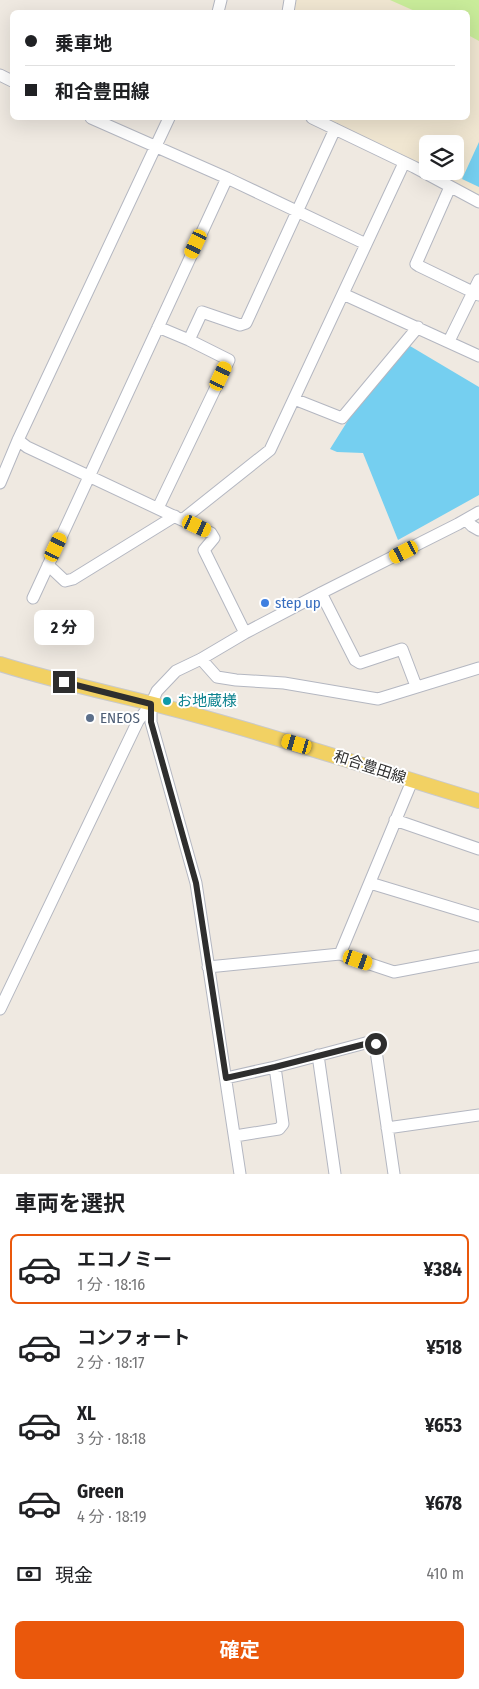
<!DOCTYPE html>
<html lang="ja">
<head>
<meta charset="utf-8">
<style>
  :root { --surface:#fff; --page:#f2f2f2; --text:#202124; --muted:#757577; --line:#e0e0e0; --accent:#ea580c }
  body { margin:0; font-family:"Fira Sans Condensed","Noto Sans JP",sans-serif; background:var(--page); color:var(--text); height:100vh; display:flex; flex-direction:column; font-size:19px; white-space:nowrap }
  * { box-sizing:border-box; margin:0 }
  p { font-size:16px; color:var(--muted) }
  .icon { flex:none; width:28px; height:28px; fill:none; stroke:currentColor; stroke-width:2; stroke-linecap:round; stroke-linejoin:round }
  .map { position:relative; height:1174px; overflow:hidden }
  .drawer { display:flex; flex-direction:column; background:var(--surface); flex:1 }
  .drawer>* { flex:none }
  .top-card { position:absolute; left:10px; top:10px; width:460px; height:110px; border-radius:8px; box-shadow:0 5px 20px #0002; display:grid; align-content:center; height:110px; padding:0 15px; background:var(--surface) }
  .fabs { position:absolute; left:419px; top:135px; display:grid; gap:10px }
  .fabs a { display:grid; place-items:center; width:45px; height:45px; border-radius:8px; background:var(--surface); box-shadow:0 5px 20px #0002; font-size:25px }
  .end { position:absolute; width:22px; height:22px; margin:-11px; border:6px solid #2e2e2e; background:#fff; box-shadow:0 0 0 2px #fff }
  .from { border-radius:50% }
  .bubble { position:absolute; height:35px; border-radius:8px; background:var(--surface); box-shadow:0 5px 20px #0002; font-size:16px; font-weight:700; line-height:35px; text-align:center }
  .car { position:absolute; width:15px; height:30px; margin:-15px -8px; border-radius:6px; box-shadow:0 0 4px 1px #0007; background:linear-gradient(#f5c518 24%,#345 0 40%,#f5c518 0 76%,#345 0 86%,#f5c518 0) }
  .top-card b { display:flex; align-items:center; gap:18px; height:48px; font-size:19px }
  .top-card b+b { border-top:1px solid var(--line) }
  .top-card i { width:12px; height:12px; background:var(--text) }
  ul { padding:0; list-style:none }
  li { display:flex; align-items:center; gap:15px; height:70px; margin:0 10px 8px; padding:0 5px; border:2px solid transparent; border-radius:8px }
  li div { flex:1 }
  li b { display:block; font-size:19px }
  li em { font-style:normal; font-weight:700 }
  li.active { border-color:var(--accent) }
  li>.icon { width:45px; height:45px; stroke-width:1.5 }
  h2 { padding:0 15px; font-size:22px; line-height:60px }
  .pay { display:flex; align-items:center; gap:12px; height:55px; padding:0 15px; font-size:19px }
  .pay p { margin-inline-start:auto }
  .button { display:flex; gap:10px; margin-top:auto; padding:10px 15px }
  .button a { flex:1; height:58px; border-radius:8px; background:var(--accent); color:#fff; font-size:20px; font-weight:700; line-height:58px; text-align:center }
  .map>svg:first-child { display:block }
</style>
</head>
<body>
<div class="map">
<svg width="479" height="1174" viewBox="0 0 479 1174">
  <rect width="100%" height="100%" fill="#efe9e1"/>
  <path fill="#f0e6d1" d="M294,0H479V195L431,171H455V144H428L427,170L320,118H468V12H292Z"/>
  <path fill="#c9ec9a" d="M390,0H479V41L468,35V12H417Z"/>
  <path fill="#75cff0" d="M479,142V187L462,179Z
    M410,346L479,387V495L398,540L363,453L337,452L330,449L352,414Z"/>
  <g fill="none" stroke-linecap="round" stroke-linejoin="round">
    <g stroke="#b4b7c1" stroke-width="13">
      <path id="minor" d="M218,12L221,0
        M288,12L290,0
        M0,75L12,81
        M91,118L227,178L366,244
        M312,118L414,167L479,202
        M450,187L416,264L419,266L479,295
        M343,294L479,356
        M158,327L189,340
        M449,341L479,280
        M294,399L342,418L418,327
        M18,440L27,447L182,520L270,450L404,163
        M0,483L18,440L169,118
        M158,508L229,360L189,340L202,312L240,325L246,323L335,129
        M182,520L211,533L214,538L204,550L245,633
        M466,520L472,526L479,530
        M48,565L65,581L73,579L175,516
        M321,593L355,660L360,663L402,649L416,686
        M33,598L227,178
        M201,659L217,677L236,680L284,683L378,699L479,668
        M151,704V722L196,883L240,1174
        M395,820L479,849
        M370,883L479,916
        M340,954L394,972L479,956
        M208,967L340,954L412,781
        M0,1009L138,721L151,704L157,691L176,671L201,659L245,633L321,593L458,524L479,512
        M318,1055L335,1174
        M226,1078L275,1067L373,1041L375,1044L394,1174
        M387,1128L479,1115
        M235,1136L279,1129L283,1124L275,1067"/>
    </g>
    <g stroke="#c9c9c9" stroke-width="16">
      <path id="major" d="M0,664C57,682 115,694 173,709C276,736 377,770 479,801"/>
    </g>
    <use href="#minor" stroke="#fff" stroke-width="11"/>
    <use href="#major" stroke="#f2d163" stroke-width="14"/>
  </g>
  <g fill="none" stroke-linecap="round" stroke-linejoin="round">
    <path stroke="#2e2e2e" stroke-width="6" d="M64,682L151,704V722L196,883L226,1078L275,1067L373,1042L376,1044"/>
  </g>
  <circle fill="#3f7fe0" stroke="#fff" stroke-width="2" cx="265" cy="603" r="5"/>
  <circle fill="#0f9aa8" stroke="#fff" stroke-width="2" cx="167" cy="701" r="5"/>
  <circle fill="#5c6f8a" stroke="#fff" stroke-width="2" cx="90" cy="718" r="5"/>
  <g text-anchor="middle" stroke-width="4" stroke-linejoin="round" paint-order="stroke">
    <g font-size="15" fill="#366cbe" stroke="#fff" text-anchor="start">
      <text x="275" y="608">step up</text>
    </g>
    <g font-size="15" fill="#0d838f" stroke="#fff" text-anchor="start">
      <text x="177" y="706">お地蔵様</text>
    </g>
    <g font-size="15" fill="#4e5e75" stroke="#fff" text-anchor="start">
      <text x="100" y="723">ENEOS</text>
    </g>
    <g font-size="15" fill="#2e2e2e" stroke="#fff">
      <text transform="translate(370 767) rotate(18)" y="5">和合豊田線</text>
    </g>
  </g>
</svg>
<div class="fabs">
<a><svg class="icon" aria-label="layers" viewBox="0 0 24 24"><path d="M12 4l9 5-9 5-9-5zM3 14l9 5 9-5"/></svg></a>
</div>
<i class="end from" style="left:376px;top:1044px"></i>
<i class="end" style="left:64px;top:682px"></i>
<div class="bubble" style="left:34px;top:610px;width:60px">2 分</div>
<i class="car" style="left:196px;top:244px;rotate:205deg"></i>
<i class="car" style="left:221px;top:376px;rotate:25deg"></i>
<i class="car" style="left:197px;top:526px;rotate:115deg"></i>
<i class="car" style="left:56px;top:547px;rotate:25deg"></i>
<i class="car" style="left:404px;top:552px;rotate:243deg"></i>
<i class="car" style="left:297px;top:744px;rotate:286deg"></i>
<i class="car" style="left:358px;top:960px;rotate:109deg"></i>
<div class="top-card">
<b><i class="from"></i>乗車地</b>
<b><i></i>和合豊田線</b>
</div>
</div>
<section class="drawer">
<h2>車両を選択</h2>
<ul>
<li class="active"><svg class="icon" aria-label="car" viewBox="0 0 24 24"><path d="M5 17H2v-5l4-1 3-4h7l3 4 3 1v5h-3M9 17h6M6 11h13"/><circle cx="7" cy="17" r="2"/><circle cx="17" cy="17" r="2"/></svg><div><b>エコノミー</b><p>1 分 · 18:16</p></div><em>¥384</em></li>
<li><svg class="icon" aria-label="car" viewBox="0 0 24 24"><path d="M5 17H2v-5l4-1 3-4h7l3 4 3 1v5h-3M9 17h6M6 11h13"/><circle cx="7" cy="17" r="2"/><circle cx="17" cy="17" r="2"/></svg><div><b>コンフォート</b><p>2 分 · 18:17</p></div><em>¥518</em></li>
<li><svg class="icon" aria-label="car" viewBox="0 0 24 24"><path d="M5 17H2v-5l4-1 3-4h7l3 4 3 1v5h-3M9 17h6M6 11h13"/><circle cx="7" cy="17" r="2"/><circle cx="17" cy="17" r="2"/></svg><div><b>XL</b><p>3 分 · 18:18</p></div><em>¥653</em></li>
<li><svg class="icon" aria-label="car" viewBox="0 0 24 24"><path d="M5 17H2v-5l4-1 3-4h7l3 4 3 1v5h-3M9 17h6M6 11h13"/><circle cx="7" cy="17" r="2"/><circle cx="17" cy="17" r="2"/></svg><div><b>Green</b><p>4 分 · 18:19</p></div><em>¥678</em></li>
</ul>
<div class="pay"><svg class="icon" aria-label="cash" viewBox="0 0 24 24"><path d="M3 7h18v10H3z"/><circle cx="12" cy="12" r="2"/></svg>現金<p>410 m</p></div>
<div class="button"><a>確定</a></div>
</section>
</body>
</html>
